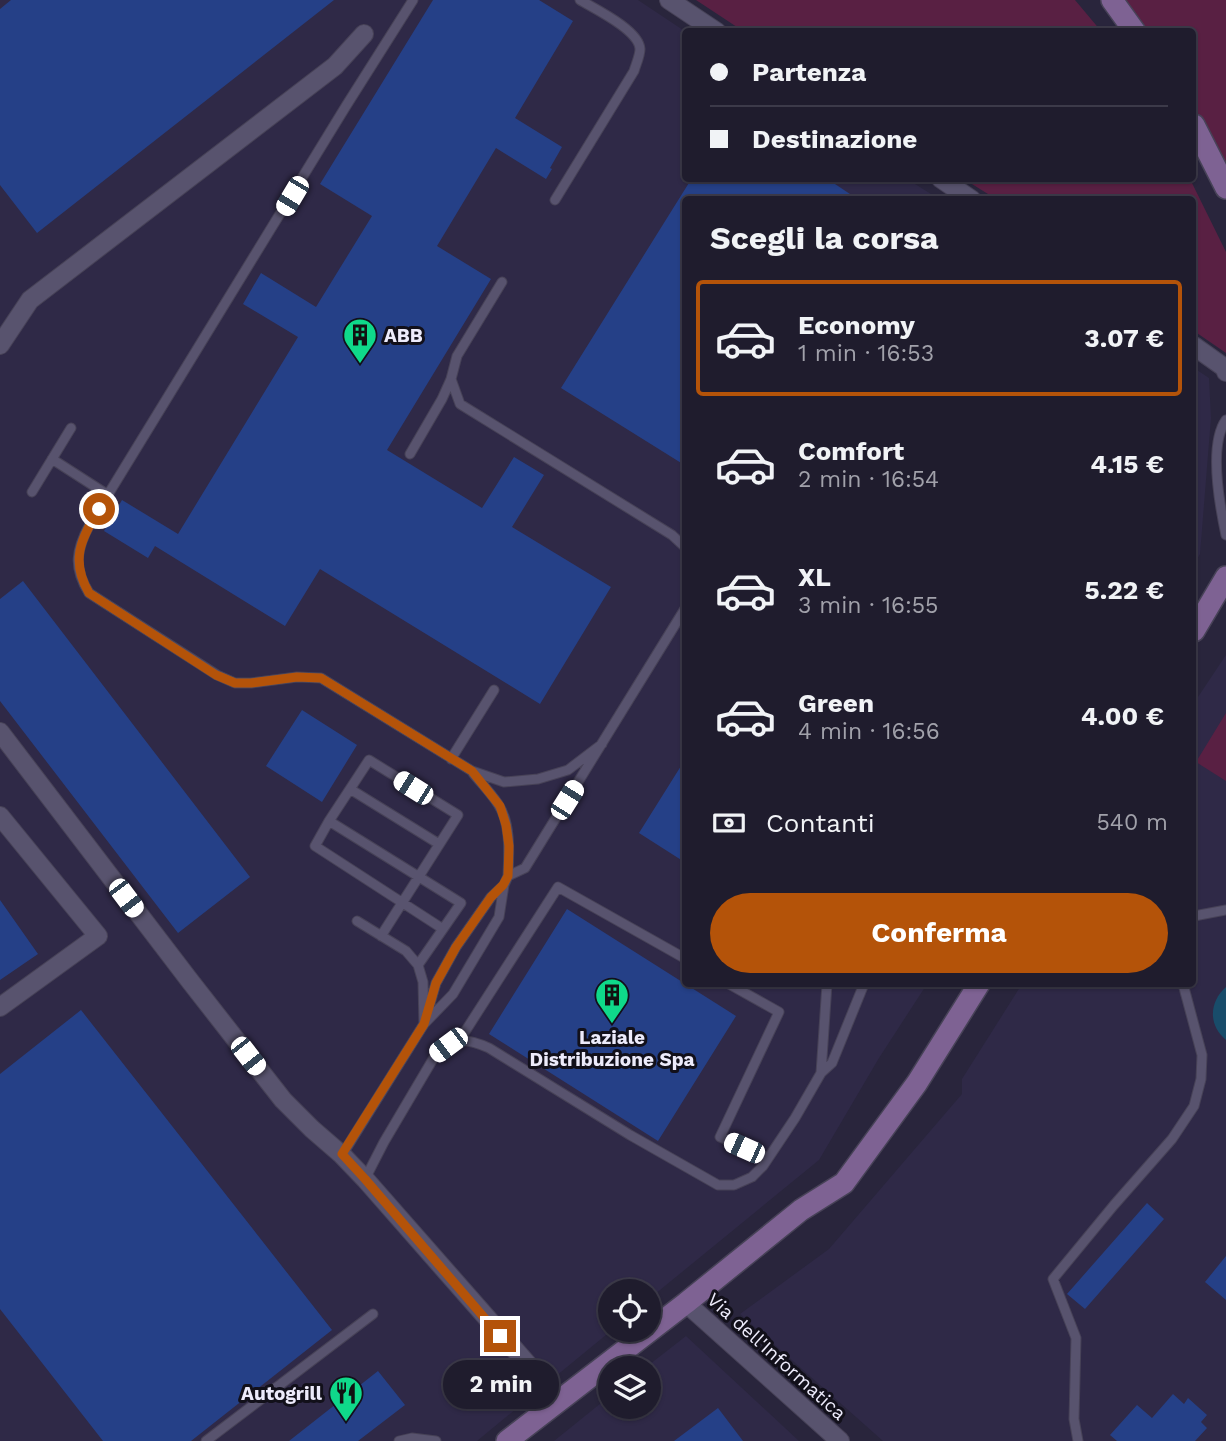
<!DOCTYPE html>
<html lang="it">
<head>
<meta charset="utf-8">
<style>
  :root { --surface:#1f1c2d; --page:#2c2939; --text:#f1f3f6; --muted:#a1a1aa; --line:#3c3a49; --accent:#b45309 }
  body { margin:0; font-family:"Work Sans",sans-serif; background:var(--page); color:var(--text); height:100vh; display:flex; flex-direction:column; font-size:26px; white-space:nowrap }
  * { box-sizing:border-box; margin:0 }
  p { font-size:23px; color:var(--muted) }
  .icon { flex:none; width:38px; height:38px; fill:none; stroke:currentColor; stroke-width:2; stroke-linecap:round; stroke-linejoin:round }
  .map { position:relative; flex:1; overflow:hidden }
  .side { position:absolute; left:682px; top:196px; width:514px; height:791px; display:flex; flex-direction:column; background:var(--surface); border-radius:7px; box-shadow:0 2px 5px #0004,0 0 0 2px var(--line) }
  .side>* { flex:none }
  .hud { position:absolute; left:682px; top:28px; width:514px; height:154px; border-radius:7px; box-shadow:0 2px 5px #0004,0 0 0 2px var(--line); display:grid; align-content:center; height:154px; padding:0 28px; background:var(--surface) }
  .fabs { position:absolute; left:598px; top:1279px; display:grid; gap:14px }
  .fabs a { display:grid; place-items:center; width:63px; height:63px; border-radius:50%; background:var(--surface); box-shadow:0 2px 5px #0004,0 0 0 2px var(--line); font-size:35px }
  .end { position:absolute; width:32px; height:32px; margin:-16px; border:9px solid #b45309; background:#fff; box-shadow:0 0 0 4px #fff }
  .from { border-radius:50% }
  .bubble { position:absolute; height:49px; border-radius:24px; background:var(--surface); box-shadow:0 2px 5px #0004,0 0 0 2px var(--line); font-size:23px; font-weight:700; line-height:49px; text-align:center }
  .car { position:absolute; width:21px; height:42px; margin:-21px -10px; border-radius:9px; box-shadow:0 0 5px 2px #0007; background:linear-gradient(#fff 24%,#345 0 40%,#fff 0 76%,#345 0 86%,#fff 0) }
  .hud b { display:flex; align-items:center; gap:24px; height:66px; font-size:26px }
  .hud b+b { border-top:2px solid var(--line) }
  .hud i { width:18px; height:18px; background:var(--text) }
  ul { padding:0; list-style:none }
  li { display:flex; align-items:center; gap:21px; height:116px; margin:0 14px 10px; padding:0 14px; border:4px solid transparent; border-radius:7px }
  li div { flex:1 }
  li b { display:block; font-size:26px }
  li em { font-style:normal; font-weight:700 }
  li.active { border-color:var(--accent) }
  li>.icon { width:63px; height:63px; stroke-width:1.5 }
  h2 { padding:0 28px; font-size:32px; line-height:84px }
  .pay { display:flex; align-items:center; gap:18px; height:77px; padding:0 28px; font-size:26px }
  .pay p { margin-inline-start:auto }
  .button { display:flex; gap:14px; margin-top:auto; padding:14px 28px }
  .button a { flex:1; height:80px; border-radius:42px; background:var(--accent); color:#fff; font-size:28px; font-weight:700; line-height:80px; text-align:center }
  .map>svg:first-child { display:block }
</style>
</head>
<body>
<div class="map">
<svg width="1226" height="1441" viewBox="0 0 1226 1441">
  <rect width="100%" height="100%" fill="#29253c"/>
  <path fill="#2f2947" d="M0,0H638L686,32V178L907,179L939,199L686,200V984H927L879,1058L819,1160L649,1299V1292H611L612,1330L477,1441H0Z
    M1194,368L1209,378L1211,418L1200,554L1194,564Z
    M1226,655V1441H883L740,1314L829,1249L962,1094V1079L1022,984H1194V703Z
    M686,1336L799,1441H554L611,1395V1407H649V1368H645Z"/>
  <path fill="#592043" d="M696,0H1075L1101,31H743Z
    M1124,0H1226V165L1194,106V32L1146,31Z
    M964,179H1190L1226,252V353L1194,331V200L996,199Z
    M1226,713V781L1196,762Z"/>
  <path fill="#184c6a" d="M1226,987V1040C1208,1025 1209,1002 1226,987Z"/>
  <path fill="#254087" d="M11,0H334L37,233L0,185V9Z
    M433,0H539L573,21L515,118L562,147L550,168L552,169L546,179L496,148L437,246L491,279L387,450L482,508L514,457L544,475L512,527L611,587L540,704L320,569L285,626L155,546L148,558L104,531L122,500L178,534L298,337L243,304L261,273L316,307L372,216L320,184Z
    M692,178H826L859,200H686V466L561,388Z
    M23,581L250,877L178,933L0,701V599Z
    M302,710L357,745L322,802L266,766Z
    M686,758V863L639,833Z
    M0,900L38,954L0,980Z
    M567,909L736,1016L658,1141L489,1034Z
    M81,1010L332,1330L191,1441H103L0,1309V1074Z
    M1147,1203L1164,1219L1085,1309L1067,1294Z
    M1226,1256V1300L1205,1282Z
    M378,1371L405,1405L358,1441H289Z
    M1173,1394L1184,1404L1188,1398L1207,1415L1201,1422L1207,1428L1195,1441H1117L1110,1435L1137,1405L1152,1418Z
    M718,1408L743,1441H674Z"/>
  <g fill="none" stroke-linecap="round" stroke-linejoin="round">
    <g stroke="#474257" stroke-width="11">
      <path id="lane" d="M413,0L346,106L90,524C76,550 73,567 89,593L217,675L235,683H251L297,677L321,678L472,771L504,782L538,779L568,770L602,744
        M555,200L634,71C636,64 640,56 640,49C639,30 595,9 580,0
        M502,282L457,356L451,379L460,404L672,535L686,548
        M1226,420C1208,445 1220,507 1226,535
        M410,454L442,399L451,379
        M52,459L108,495
        M32,492L71,428
        M451,759L494,690
        M473,773C481,783 491,793 498,804C511,823 509,853 508,876
        M350,789L439,844
        M329,821L369,760L458,815L381,936
        M504,885L491,897L456,947L436,983L424,1024L453,994L499,917L504,885L508,876L525,868L686,607
        M1194,916L1226,910
        M418,965L461,903L329,821L315,846L443,929
        M729,984L779,1012L720,1137L768,1158
        M827,984L821,1073L832,1063L864,984
        M459,1041L558,887L686,959
        M342,1155L424,1024L423,982L418,965L406,951L357,921
        M365,1179L384,1142L436,1054C458,1038 464,1037 489,1048L630,1135L718,1185H734L752,1177L763,1166L795,1118L821,1073
        M206,1441L373,1314
        M399,1441L412,1438L436,1441
        M1078,1441L1074,1419L1076,1338L1053,1279L1114,1205L1172,1139L1194,1106L1201,1079L1202,1055L1183,984"/>
    </g>
    <g stroke="#474257" stroke-width="20">
      <path id="street" d="M669,0L717,32
        M940,178L972,200
        M0,345L30,300L335,66L364,34
        M1194,346L1225,368L1226,372
        M0,732L190,981L283,1100L312,1129L342,1155L365,1179L559,1400
        M0,816L98,936L0,1007
        M686,1303L840,1441"/>
    </g>
    <g stroke="#474257" stroke-width="24">
      <path id="secondary" d="M1112,0L1135,32
        M1194,125L1226,188
        M1194,631L1226,577
        M507,1441L686,1303L801,1210L844,1183L917,1083L979,984"/>
    </g>
    <use href="#lane" stroke="#58536e" stroke-width="9"/>
    <use href="#street" stroke="#58536e" stroke-width="18"/>
    <use href="#secondary" stroke="#7e6293" stroke-width="21"/>
  </g>
  <g fill="none" stroke-linecap="round" stroke-linejoin="round">
    <path stroke="#b45309" stroke-width="9" d="M99,509C81,539 70,560 89,593L216,675L235,683H251L297,677L321,678L472,771L500,806L506,825L509,846L508,876L503,885L491,897L456,947L436,983L424,1024L342,1154L365,1179L500,1336"/>
  </g>
  <defs>
    <g id="building-pin" transform="scale(1.75)"><path d="M0 17L-7.5 6A9.5 9.5 0 1 1 7.5 6Z" fill="#0fd98a" stroke="#12101a"/><path d="M-4-6H4V6H1V3H-1V6H-4ZM-2.5-4.3h1.7v1.8h-1.7ZM.8-4.3h1.7v1.8H.8ZM-2.5-1h1.7V.8h-1.7ZM.8-1h1.7V.8H.8Z" fill="#111"/></g>
    <g id="restaurant-pin" transform="scale(1.75)"><path d="M0 17L-7.5 6A9.5 9.5 0 1 1 7.5 6Z" fill="#0fd98a" stroke="#12101a"/><path d="M-5-6h1v4h1v-4h1v4h1v-4h1v5L-1.5 .5V6h-2V.5L-5-1ZM5-6V6H3V1.5H1.5Q1.5-4 5-6Z" fill="#111"/></g>
  </defs>
  <g fill-rule="evenodd">
    <use href="#building-pin" x="360" y="335"/>
    <use href="#building-pin" x="612" y="995"/>
    <use href="#restaurant-pin" x="346" y="1393"/>
  </g>
  <g text-anchor="middle" stroke-width="6" stroke-linejoin="round" paint-order="stroke">
    <g font-size="19" font-weight="bold" fill="#edebfb" stroke="#12101a" text-anchor="start">
      <text x="384" y="342">ABB</text>
      <text x="612" y="1044" text-anchor="middle">Laziale<tspan x="612" dy="22">Distribuzione Spa</tspan></text>
      <text x="322" y="1400" text-anchor="end">Autogrill</text>
    </g>
    <g font-size="19" fill="#edebfb" stroke="#12101a">
      <text transform="translate(777 1356) rotate(42)" y="7">Via dell'Informatica</text>
    </g>
  </g>
</svg>
<div class="fabs">
<a><svg class="icon" aria-label="locate" viewBox="0 0 24 24"><circle cx="12" cy="12" r="6"/><path d="M12 2v4M12 18v4M2 12h4M18 12h4"/></svg></a>
<a><svg class="icon" aria-label="layers" viewBox="0 0 24 24"><path d="M12 4l9 5-9 5-9-5zM3 14l9 5 9-5"/></svg></a>
</div>
<i class="end from" style="left:99px;top:509px"></i>
<i class="end" style="left:500px;top:1336px"></i>
<div class="bubble" style="left:443px;top:1360px;width:116px">2 min</div>
<i class="car" style="left:292px;top:196px;rotate:211deg"></i>
<i class="car" style="left:413px;top:788px;rotate:302deg"></i>
<i class="car" style="left:567px;top:800px;rotate:32deg"></i>
<i class="car" style="left:126px;top:898px;rotate:143deg"></i>
<i class="car" style="left:448px;top:1045px;rotate:233deg"></i>
<i class="car" style="left:248px;top:1056px;rotate:142deg"></i>
<i class="car" style="left:744px;top:1148px;rotate:294deg"></i>
<div class="hud">
<b><i class="from"></i>Partenza</b>
<b><i></i>Destinazione</b>
</div>
<section class="side">
<h2>Scegli la corsa</h2>
<ul>
<li class="active"><svg class="icon" aria-label="car" viewBox="0 0 24 24"><path d="M5 17H2v-5l4-1 3-4h7l3 4 3 1v5h-3M9 17h6M6 11h13"/><circle cx="7" cy="17" r="2"/><circle cx="17" cy="17" r="2"/></svg><div><b>Economy</b><p>1 min · 16:53</p></div><em>3.07 €</em></li>
<li><svg class="icon" aria-label="car" viewBox="0 0 24 24"><path d="M5 17H2v-5l4-1 3-4h7l3 4 3 1v5h-3M9 17h6M6 11h13"/><circle cx="7" cy="17" r="2"/><circle cx="17" cy="17" r="2"/></svg><div><b>Comfort</b><p>2 min · 16:54</p></div><em>4.15 €</em></li>
<li><svg class="icon" aria-label="car" viewBox="0 0 24 24"><path d="M5 17H2v-5l4-1 3-4h7l3 4 3 1v5h-3M9 17h6M6 11h13"/><circle cx="7" cy="17" r="2"/><circle cx="17" cy="17" r="2"/></svg><div><b>XL</b><p>3 min · 16:55</p></div><em>5.22 €</em></li>
<li><svg class="icon" aria-label="car" viewBox="0 0 24 24"><path d="M5 17H2v-5l4-1 3-4h7l3 4 3 1v5h-3M9 17h6M6 11h13"/><circle cx="7" cy="17" r="2"/><circle cx="17" cy="17" r="2"/></svg><div><b>Green</b><p>4 min · 16:56</p></div><em>4.00 €</em></li>
</ul>
<div class="pay"><svg class="icon" aria-label="cash" viewBox="0 0 24 24"><path d="M3 7h18v10H3z"/><circle cx="12" cy="12" r="2"/></svg>Contanti<p>540 m</p></div>
<div class="button"><a>Conferma</a></div>
</section>
</div>
</body>
</html>
